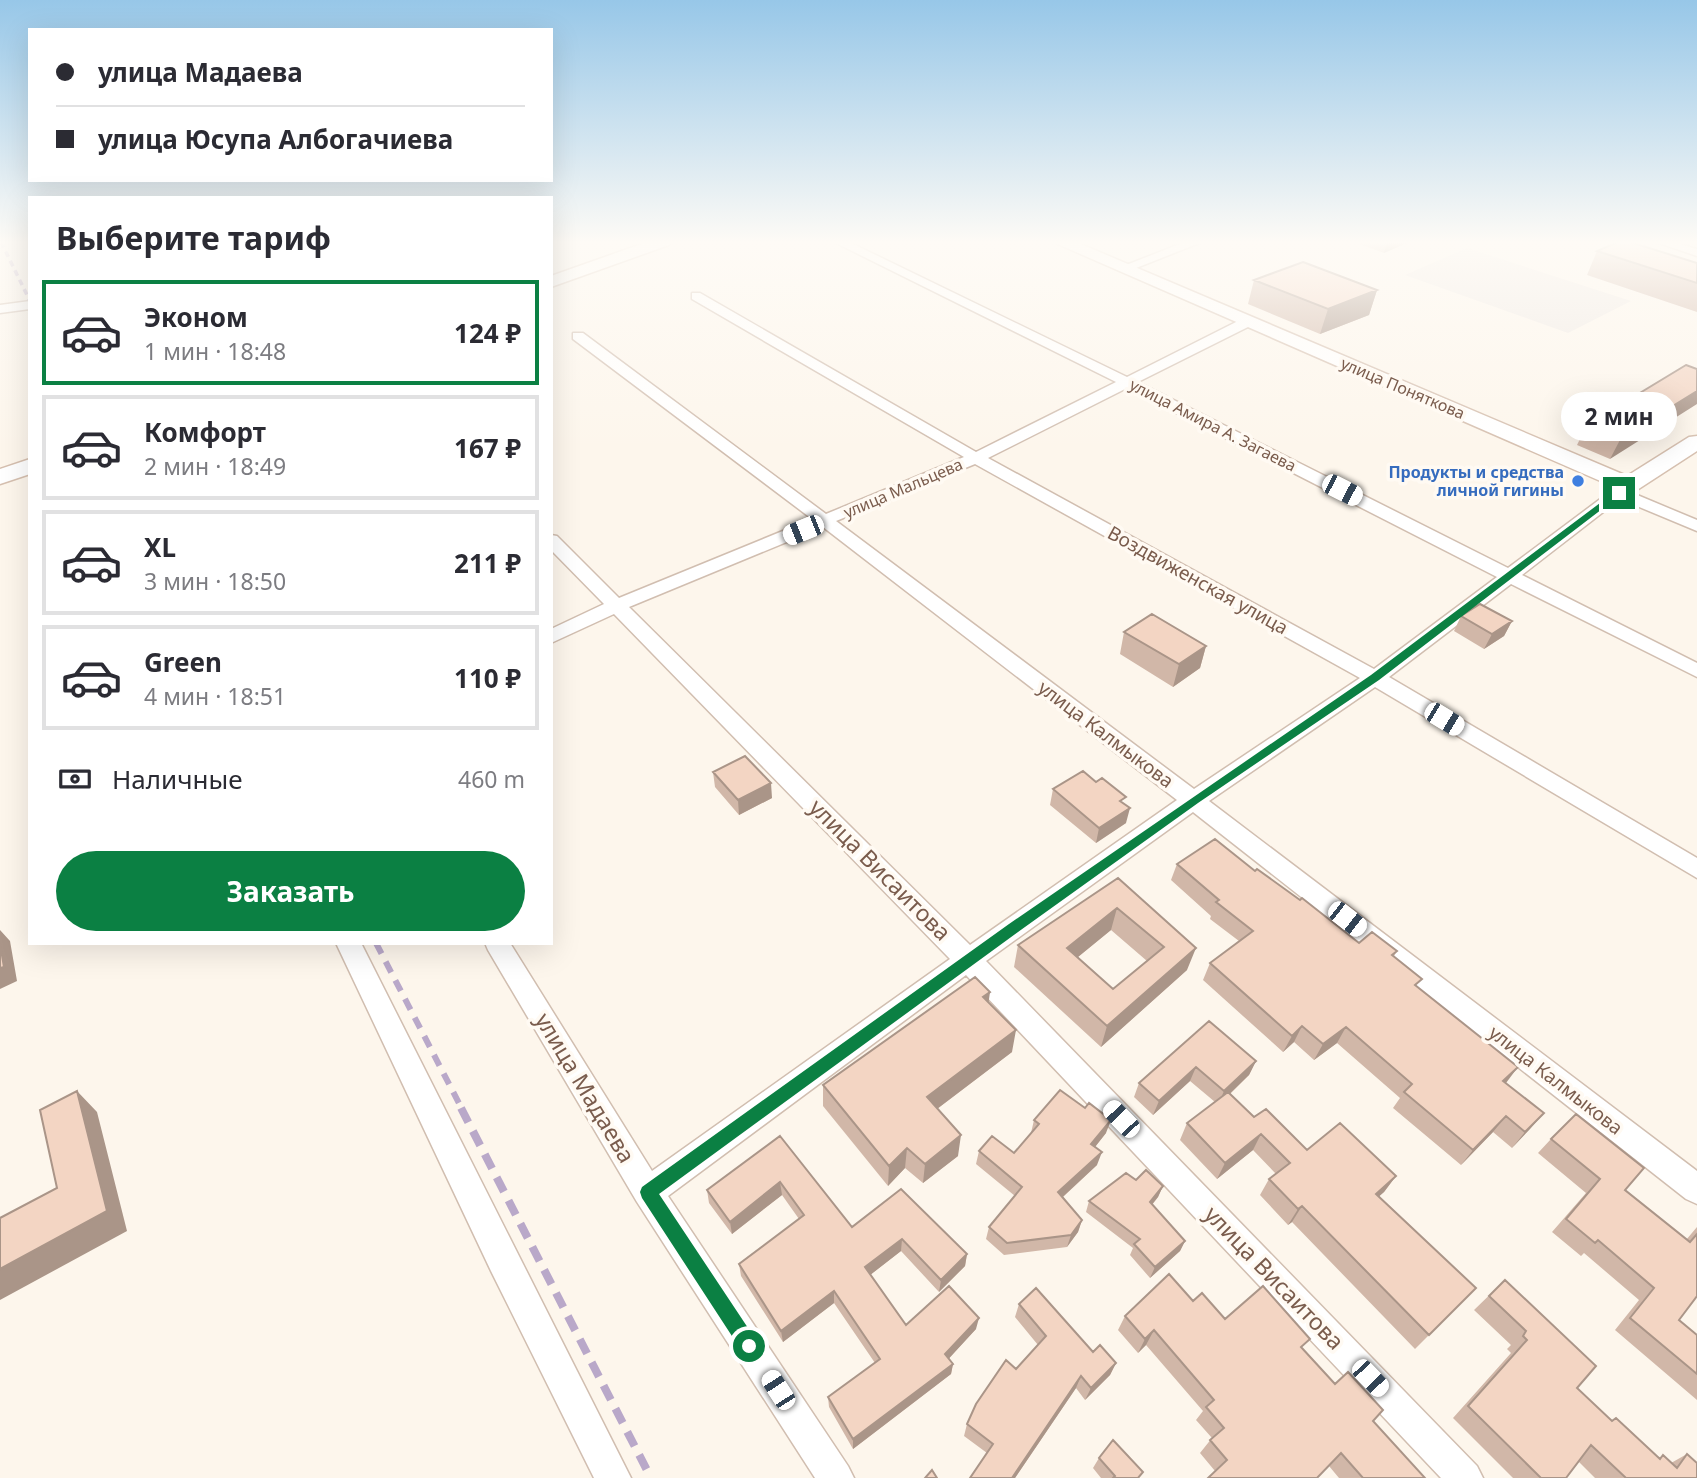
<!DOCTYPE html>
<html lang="ru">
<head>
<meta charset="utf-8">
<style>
  :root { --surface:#fff; --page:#f7f7f7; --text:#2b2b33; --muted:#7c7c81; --line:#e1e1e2; --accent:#0b8043 }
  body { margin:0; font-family:"Noto Sans",sans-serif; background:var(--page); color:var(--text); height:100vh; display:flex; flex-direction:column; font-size:26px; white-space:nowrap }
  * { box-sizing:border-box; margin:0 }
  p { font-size:23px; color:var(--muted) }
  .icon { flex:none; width:38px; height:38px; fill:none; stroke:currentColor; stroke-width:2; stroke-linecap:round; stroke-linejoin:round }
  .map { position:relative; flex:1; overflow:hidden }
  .panel { position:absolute; left:28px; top:196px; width:525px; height:749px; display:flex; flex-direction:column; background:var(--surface); border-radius:0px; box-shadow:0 7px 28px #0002 }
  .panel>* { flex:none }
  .hud { position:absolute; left:28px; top:28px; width:525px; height:154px; border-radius:0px; box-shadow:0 7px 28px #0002; display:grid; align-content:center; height:154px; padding:0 28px; background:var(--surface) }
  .end { position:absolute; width:32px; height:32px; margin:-16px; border:9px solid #0b8043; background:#fff; box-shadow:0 0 0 4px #fff }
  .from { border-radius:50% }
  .bubble { position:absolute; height:49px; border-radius:24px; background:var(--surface); box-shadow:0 7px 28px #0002; font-size:23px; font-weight:700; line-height:49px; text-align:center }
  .car { position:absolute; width:21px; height:42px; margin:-21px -10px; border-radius:9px; box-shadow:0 0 5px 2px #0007; background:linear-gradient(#fff 24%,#345 0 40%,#fff 0 76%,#345 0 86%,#fff 0) }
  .hud b { display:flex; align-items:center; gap:24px; height:66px; font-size:26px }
  .hud b+b { border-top:2px solid var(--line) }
  .hud i { width:18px; height:18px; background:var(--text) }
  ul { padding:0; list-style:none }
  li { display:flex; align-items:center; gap:21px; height:105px; margin:0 14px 10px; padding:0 14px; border:4px solid var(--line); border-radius:0px }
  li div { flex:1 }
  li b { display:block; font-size:26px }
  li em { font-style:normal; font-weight:700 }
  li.on { border-color:var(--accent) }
  li>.icon { width:63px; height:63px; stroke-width:1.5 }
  h2 { padding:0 28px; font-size:32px; line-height:84px }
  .pay { display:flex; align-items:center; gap:18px; height:77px; padding:0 28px; font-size:26px }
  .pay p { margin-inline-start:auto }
  .action { display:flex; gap:14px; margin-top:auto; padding:14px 28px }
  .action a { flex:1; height:80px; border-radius:42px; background:var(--accent); color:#fff; font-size:28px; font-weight:700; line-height:80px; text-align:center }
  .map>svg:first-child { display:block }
</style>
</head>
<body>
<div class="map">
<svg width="1697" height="1478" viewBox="0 0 1697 1478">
  <rect width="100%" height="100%" fill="#fdf6ec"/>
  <path fill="#efe9e4" d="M1467,248L1631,301L1568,333L1405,275Z"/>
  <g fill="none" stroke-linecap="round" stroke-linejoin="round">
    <g stroke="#d1beb0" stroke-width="3">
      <path id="street" d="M834,242H849L1127,377L1242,319H1252V325L1138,382L1508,568L1623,482L1629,480L1637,485L1630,492L1697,520V531L1620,499L1522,575L1697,663V677L1511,584L1389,677L1697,858V878L1375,687L1209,801L1697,1171V1204L1686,1199L1193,812L986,961L1477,1466L1483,1478H1441L966,975L668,1196L848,1466L854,1478H815L637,1202L488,950L485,943H510L652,1171L950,959L614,614L551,643V629L604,604L551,550V535L557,536L619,598L812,519L573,339V333H583L826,514L964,457L692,299V293H700L976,452L1116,382ZM1127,388L1497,577L1374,669L988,458ZM975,464L1360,678L1194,789L836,521ZM823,527L1177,800L970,945L629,607Z
        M1185,242H1202L1126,272L1116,269Z
        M1656,242H1674L1697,249V256Z
        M30,301V309L0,313V305Z
        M336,943H361L631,1478H594L491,1271Z"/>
    </g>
    <g stroke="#d6c0b0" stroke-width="3">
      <path id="secondary" d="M647,242H671L669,245L551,287V276Z
        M1053,242H1076L1627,476L1689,437L1697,436V451L1637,490H1621Z
        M30,459V474L0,484V469Z"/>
    </g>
    <use href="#street" fill="#fff" fill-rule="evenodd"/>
    <use href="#secondary" fill="#fff" fill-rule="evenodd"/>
    <path stroke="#b9a8c9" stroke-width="3.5" stroke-dasharray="6 4.5" stroke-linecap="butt" d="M1,242L30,301"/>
    <path stroke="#b9a8c9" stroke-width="6" stroke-dasharray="12 9" stroke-linecap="butt" d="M376,943L462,1109"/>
    <path stroke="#b9a8c9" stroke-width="8" stroke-dasharray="16 10" stroke-linecap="butt" d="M461,1108L651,1478"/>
  </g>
  <path fill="#d1b7a8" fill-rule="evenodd" d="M1354,242H1409L1384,253Z
    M1597,251L1697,263V312L1587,275Z
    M1254,280L1377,290L1369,315L1320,334L1248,304Z
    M1686,365L1610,459L1577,445L1587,425Z
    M1461,616L1512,621L1504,636L1484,649L1454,631Z
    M1124,632L1206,646L1200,668L1173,687L1120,654Z
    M713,772L772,798L739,815L715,787Z
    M1053,789L1124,804L1126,823L1096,843L1050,805Z
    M1177,864L1255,871L1359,943L1397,951L1394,956L1417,987L1505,1083L1544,1113L1512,1148L1493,1132L1461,1165L1393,1108L1400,1098L1337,1043L1314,1060L1294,1042L1283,1052L1203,980L1210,963L1239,941L1210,919L1211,916L1171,880Z
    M1118,878L1187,970L1101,1047L1014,967L1018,945ZM1111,930L1147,961L1113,989L1078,957Z
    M988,1002L1012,1052L937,1109L958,1156L923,1183L905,1168L888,1186L823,1106V1085Z
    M1209,1021L1256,1061L1249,1075L1230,1094L1254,1117L1307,1150L1396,1176L1384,1192L1379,1196L1476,1288L1415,1349L1292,1222L1288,1225L1260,1195L1269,1179L1276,1174L1253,1150L1217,1179L1180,1140L1187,1123L1215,1102L1190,1081L1153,1115L1134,1097L1139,1083Z
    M1034,1120L1106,1133L1095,1147L1097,1165L1063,1197L1082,1220L1078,1232L1067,1247L1004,1255L986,1239L989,1227L1015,1196L976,1164L979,1151L1014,1153L1031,1133Z
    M780,1136L852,1227L967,1254L965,1266L939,1292L901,1251L870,1275L906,1325L976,1329L949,1358L953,1364L951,1374L853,1449L829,1407L828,1397L875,1363L834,1303L783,1342L741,1276L739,1264L799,1219L782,1195L732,1234L709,1203L707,1190Z
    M1551,1139L1625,1190L1686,1240L1697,1227V1296L1679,1320L1697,1335V1400L1615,1330L1639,1300L1584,1253L1581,1256L1552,1232L1586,1193L1538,1153Z
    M1136,1180L1163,1186L1158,1197L1152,1205L1185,1241L1180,1251L1150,1278L1130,1255L1133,1248L1086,1212L1089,1201Z
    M1505,1280L1577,1388L1612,1421L1659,1458L1663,1455L1671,1463L1687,1454L1697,1478H1595L1579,1462L1566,1478H1513L1453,1418L1511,1353L1507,1349L1511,1345L1474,1310Z
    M1193,1301L1225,1319L1302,1348L1335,1384L1373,1421L1425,1478H1339L1329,1466L1215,1471L1200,1453L1212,1438L1196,1420L1203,1411L1146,1345L1138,1353L1118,1330L1125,1316Z
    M1019,1304L1093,1352L1116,1363L1110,1375L1085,1400L1076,1388L1015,1478H970L987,1453L964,1436L967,1424L1038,1345L1015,1317Z
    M1099,1458L1139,1478H1101L1093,1468Z"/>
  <path fill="#aa9588" d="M1387,242H1409L1384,253Z
    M1377,290L1369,315L1320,334L1328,309Z
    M1697,391V404L1610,459L1621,438Z
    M1512,621L1504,636L1484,649L1492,634Z
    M1206,646L1200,668L1173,687L1179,664Z
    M771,783L772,798L739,815L738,800Z
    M1130,808L1126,823L1096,843L1099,828Z
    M1117,908L1111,930L1062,970L1067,948Z
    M0,930L10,941L17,981L0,989Z
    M1196,948L1187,970L1101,1047L1107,1026Z
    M990,992L987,1014L983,997Z
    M1302,1026L1294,1042L1283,1052L1292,1036Z
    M1346,1027L1337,1043L1314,1060L1323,1044Z
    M1016,1030L1012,1052L925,1118L927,1097Z
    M1256,1061L1249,1075L1218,1105L1224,1091Z
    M1196,1067L1190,1081L1153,1115L1159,1101Z
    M1518,1067L1506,1083L1490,1097L1503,1081Z
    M77,1091L97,1112L127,1231L0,1300V1269L107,1211Z
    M1544,1113L1530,1129L1512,1148L1525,1132Z
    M1506,1116L1493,1132L1461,1165L1473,1150Z
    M1111,1120L1106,1133L1087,1157L1091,1144Z
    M1261,1134L1253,1150L1217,1179L1225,1163Z
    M961,1135L958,1156L923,1183L925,1164Z
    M907,1148L905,1168L888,1186L889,1166Z
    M1102,1152L1097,1165L1055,1204L1058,1192Z
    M1396,1176L1384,1192L1365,1209L1376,1194Z
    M780,1182L782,1195L732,1234L730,1222Z
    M1163,1186L1158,1197L1145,1213L1150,1202Z
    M1302,1206L1292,1222L1288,1225L1298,1209Z
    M1082,1220L1078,1232L1067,1247L1071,1235Z
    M902,1239L901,1251L865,1279V1267Z
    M1185,1241L1180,1251L1150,1278L1155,1267Z
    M967,1254L965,1266L939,1292L941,1280Z
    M834,1291V1303L783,1342L781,1331Z
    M979,1318L976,1329L943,1365L945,1354Z
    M1154,1330L1146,1345L1138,1353L1145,1339Z
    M1116,1363L1110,1375L1085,1400L1091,1388Z
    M953,1364L951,1374L853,1449V1439Z
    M1081,1376L1076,1388L1015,1478H1012Z"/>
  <path fill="#f3d5c3" stroke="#aa9588" stroke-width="2" fill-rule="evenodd" d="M1618,242H1630L1697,263V283L1597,251Z
    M1303,262L1377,290L1328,309L1254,280Z
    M1686,365L1697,369V391L1621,438L1587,425Z
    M1480,604L1512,621L1492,634L1461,616Z
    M1152,614L1206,646L1179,664L1124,632Z
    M745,756L771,783L738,800L713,772Z
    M1083,771L1096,782L1102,778L1126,797L1120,801L1130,808L1099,828L1053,789Z
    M1215,839L1255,871L1257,869L1300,900L1302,898L1359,943L1372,932L1397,951L1392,955L1422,979L1415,985L1518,1067L1503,1081L1544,1113L1525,1132L1506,1116L1473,1150L1404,1092L1412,1084L1346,1027L1323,1044L1302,1026L1292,1036L1210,963L1253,931L1216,902L1219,900L1177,864Z
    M1118,878L1196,948L1107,1026L1018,945ZM1117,908L1164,947L1113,989L1067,948Z
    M0,944L4,967L0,968Z
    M975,977L990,992L983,997L1016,1030L927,1097L961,1135L925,1164L907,1148L889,1166L823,1085Z
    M1209,1021L1256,1061L1224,1091L1196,1067L1159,1101L1139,1083Z
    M1060,1090L1085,1108L1089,1103L1111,1120L1091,1144L1102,1152L1058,1192L1082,1220L1071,1235L1007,1243L989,1227L1022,1187L979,1151L992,1136L1014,1153L1039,1124L1034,1120Z
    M77,1091L107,1211L0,1269V1218L57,1188L40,1110Z
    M1228,1092L1254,1117L1266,1109L1307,1150L1340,1123L1396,1176L1376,1194L1476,1288L1429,1335L1302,1206L1298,1209L1269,1179L1290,1163L1261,1134L1225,1163L1187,1123Z
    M1576,1114L1644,1168L1625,1190L1690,1242L1697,1234V1296L1679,1320L1697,1335V1374L1630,1318L1654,1288L1598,1240L1595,1243L1566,1219L1600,1179L1551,1139Z
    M780,1136L852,1227L901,1189L967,1254L941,1280L902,1239L865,1267L906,1325L949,1286L979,1318L945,1354L953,1364L853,1439L828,1397L880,1359L834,1291L781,1331L739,1264L804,1215L780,1182L730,1222L707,1190Z
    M1146,1170L1163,1186L1150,1202L1185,1241L1155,1267L1134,1244L1140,1239L1089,1201L1126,1173L1136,1180Z
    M1169,1274L1193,1301L1202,1293L1225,1319L1263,1286L1310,1339L1301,1347L1335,1384L1348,1372L1383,1410L1373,1421L1425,1478H1363L1341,1453L1317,1478H1208L1227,1460L1210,1440L1224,1428L1206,1407L1214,1400L1154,1330L1145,1339L1125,1316Z
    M1505,1280L1596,1366L1577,1388L1612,1421L1616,1418L1660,1459L1663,1455L1677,1468L1687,1454L1697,1463V1478H1626L1591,1445L1566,1478H1541L1468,1406L1527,1340L1523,1336L1526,1331L1489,1296Z
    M1036,1288L1093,1352L1100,1345L1116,1363L1091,1388L1081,1376L1012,1478H970L993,1444L967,1424L976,1404L1006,1360L1016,1369L1046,1336L1019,1304Z
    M1113,1440L1143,1472L1138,1478H1113L1115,1476L1099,1458Z
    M932,1470L937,1478H925Z"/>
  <linearGradient id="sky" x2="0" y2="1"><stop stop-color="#97c7e8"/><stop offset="0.54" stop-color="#fefbf6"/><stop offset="1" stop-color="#fefbf6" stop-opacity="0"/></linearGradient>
  <rect width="1697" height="449" fill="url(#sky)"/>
  <path fill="#0b8043" d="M1616,491L1623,493L1379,680L1198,803L1018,932L659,1194L756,1340L758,1346L756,1353L749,1355L743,1353L642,1198L640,1192L642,1187L1009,924L1371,675Z"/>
  <circle fill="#3f7fe0" stroke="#fffaf3" stroke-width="2.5" cx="1578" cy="481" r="7"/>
  <g text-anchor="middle" stroke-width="7" stroke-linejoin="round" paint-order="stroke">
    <g font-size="16" fill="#7a5c4d" stroke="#fffaf3">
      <text transform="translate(1403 388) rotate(23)" y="6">улица Поняткова</text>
      <text transform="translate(1213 425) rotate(27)" y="6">улица Амира А. Загаева</text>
      <text transform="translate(903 488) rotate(-23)" y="6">улица Мальцева</text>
    </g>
    <g font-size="16" font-weight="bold" fill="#366cbe" stroke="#fffaf3" text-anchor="end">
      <text x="1564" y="478">Продукты и средства<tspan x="1564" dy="18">личной гигины</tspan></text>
    </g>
    <g font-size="19" fill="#7a5c4d" stroke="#fffaf3">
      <text transform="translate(1198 580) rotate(29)" y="7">Воздвиженская улица</text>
      <text transform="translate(1106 734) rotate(37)" y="7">улица Калмыкова</text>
      <text transform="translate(1556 1080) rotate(38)" y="7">улица Калмыкова</text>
    </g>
    <g font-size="23" fill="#7a5c4d" stroke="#fffaf3">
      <text transform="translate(880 870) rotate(45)" y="8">улица Висаитова</text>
      <text transform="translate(585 1088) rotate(59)" y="8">улица Мадаева</text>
      <text transform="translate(1274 1278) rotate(46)" y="8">улица Висаитова</text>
    </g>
  </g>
</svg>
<i class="end from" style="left:749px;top:1346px"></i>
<i class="end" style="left:1619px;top:493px"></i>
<div class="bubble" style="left:1561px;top:392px;width:116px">2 мин</div>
<i class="car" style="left:1342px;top:490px;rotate:117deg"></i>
<i class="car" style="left:803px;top:530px;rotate:248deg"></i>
<i class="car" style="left:1444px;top:719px;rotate:121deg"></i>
<i class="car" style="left:1347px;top:919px;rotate:128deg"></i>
<i class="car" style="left:1121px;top:1119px;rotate:316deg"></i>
<i class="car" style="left:1370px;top:1378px;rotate:136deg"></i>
<i class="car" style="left:778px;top:1390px;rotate:327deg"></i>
<div class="hud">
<b><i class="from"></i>улица Мадаева</b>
<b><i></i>улица Юсупа Албогачиева</b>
</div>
<section class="panel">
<h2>Выберите тариф</h2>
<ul>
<li class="on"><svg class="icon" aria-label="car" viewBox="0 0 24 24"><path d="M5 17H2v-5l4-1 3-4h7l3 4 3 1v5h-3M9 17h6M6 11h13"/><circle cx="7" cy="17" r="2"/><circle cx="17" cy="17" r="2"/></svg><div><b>Эконом</b><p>1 мин · 18:48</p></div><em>124 ₽</em></li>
<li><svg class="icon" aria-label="car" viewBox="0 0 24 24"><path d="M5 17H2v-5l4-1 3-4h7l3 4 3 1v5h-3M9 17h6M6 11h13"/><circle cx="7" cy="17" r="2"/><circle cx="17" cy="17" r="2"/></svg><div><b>Комфорт</b><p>2 мин · 18:49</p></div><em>167 ₽</em></li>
<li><svg class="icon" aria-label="car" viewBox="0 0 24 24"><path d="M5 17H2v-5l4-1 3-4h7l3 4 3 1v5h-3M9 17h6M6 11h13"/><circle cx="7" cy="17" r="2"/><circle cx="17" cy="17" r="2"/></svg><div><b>XL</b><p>3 мин · 18:50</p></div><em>211 ₽</em></li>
<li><svg class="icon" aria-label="car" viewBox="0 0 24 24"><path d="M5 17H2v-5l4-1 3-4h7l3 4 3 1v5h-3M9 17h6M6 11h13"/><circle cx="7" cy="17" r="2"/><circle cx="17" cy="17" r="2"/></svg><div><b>Green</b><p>4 мин · 18:51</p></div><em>110 ₽</em></li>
</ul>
<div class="pay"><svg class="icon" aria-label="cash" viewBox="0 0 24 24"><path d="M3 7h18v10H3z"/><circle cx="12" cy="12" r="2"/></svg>Наличные<p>460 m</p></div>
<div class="action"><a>Заказать</a></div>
</section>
</div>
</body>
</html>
